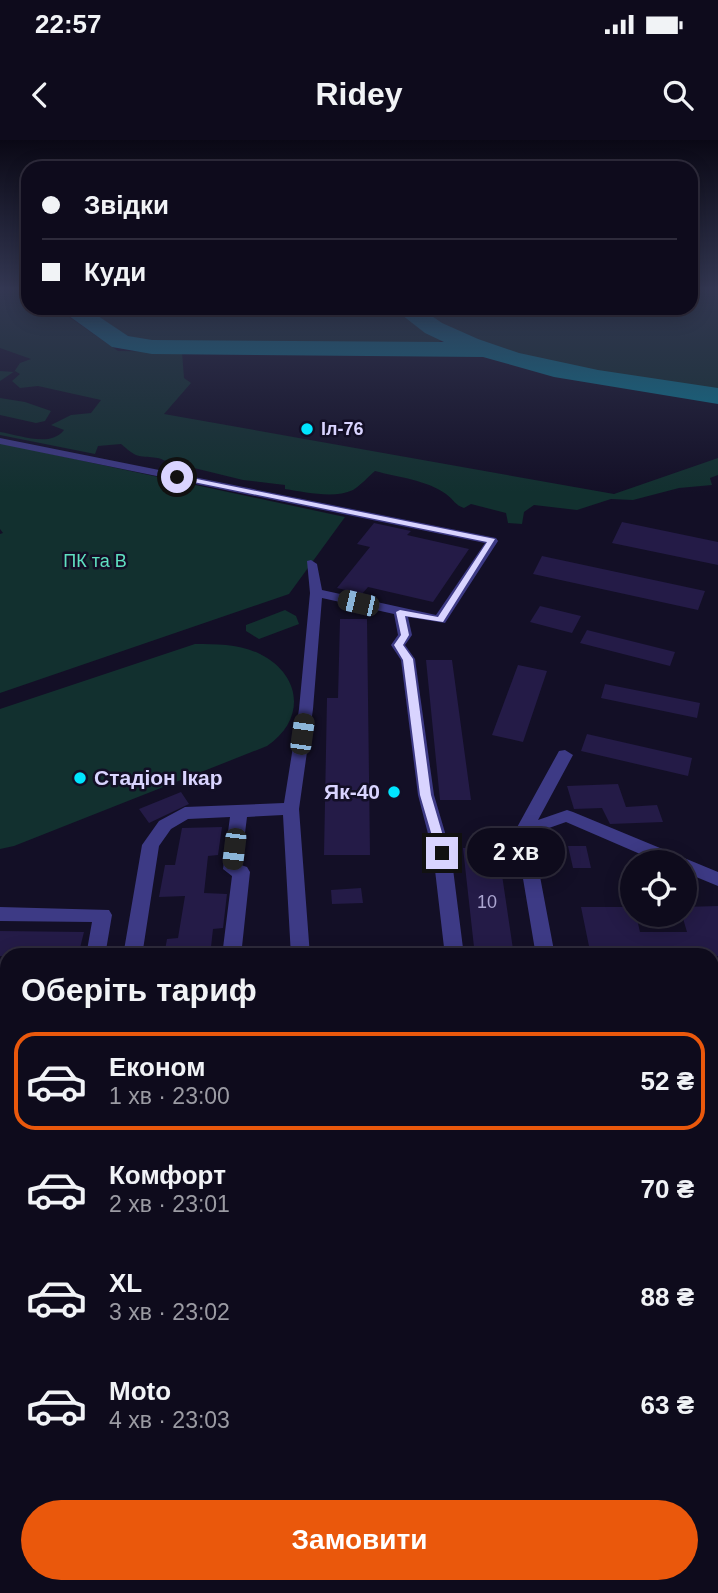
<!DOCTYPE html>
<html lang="uk">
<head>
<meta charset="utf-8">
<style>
  :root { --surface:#0e0b1c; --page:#171425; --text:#f1f3f6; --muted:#9b9ba3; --line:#2e2b3b; --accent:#ea580c }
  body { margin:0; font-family:Helvetica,sans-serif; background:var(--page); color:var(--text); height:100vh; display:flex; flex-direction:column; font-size:26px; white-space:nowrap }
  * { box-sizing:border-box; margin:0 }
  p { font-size:23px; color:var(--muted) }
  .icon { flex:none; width:38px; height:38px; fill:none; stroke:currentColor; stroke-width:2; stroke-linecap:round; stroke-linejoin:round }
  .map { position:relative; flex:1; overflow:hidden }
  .drawer { position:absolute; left:0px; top:808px; width:719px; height:646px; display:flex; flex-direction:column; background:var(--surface); border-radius:21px 21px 0 0; box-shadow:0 4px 18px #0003,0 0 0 2px var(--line) }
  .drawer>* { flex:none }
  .hud { position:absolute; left:21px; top:21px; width:677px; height:154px; border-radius:21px; box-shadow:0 4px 18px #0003,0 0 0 2px var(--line); display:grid; align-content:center; height:154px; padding:0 21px; background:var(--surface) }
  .controls { position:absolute; left:620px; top:710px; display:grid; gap:14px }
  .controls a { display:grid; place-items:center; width:77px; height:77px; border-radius:50%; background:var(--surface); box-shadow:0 4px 18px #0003,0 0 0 2px var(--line); font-size:35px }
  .end { position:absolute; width:32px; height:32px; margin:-16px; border:9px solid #d9d4ff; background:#111; box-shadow:0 0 0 4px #111 }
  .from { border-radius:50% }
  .bubble { position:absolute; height:49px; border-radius:24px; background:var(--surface); box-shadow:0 4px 18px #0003,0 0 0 2px var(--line); font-size:23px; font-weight:700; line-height:49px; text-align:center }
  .car { position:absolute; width:21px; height:42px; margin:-21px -10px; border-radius:9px; box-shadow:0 0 5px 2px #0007; background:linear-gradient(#222 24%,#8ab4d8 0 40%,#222 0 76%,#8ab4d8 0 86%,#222 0) }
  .hud b { display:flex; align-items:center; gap:24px; height:66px; font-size:26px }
  .hud b+b { border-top:2px solid var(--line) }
  .hud i { width:18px; height:18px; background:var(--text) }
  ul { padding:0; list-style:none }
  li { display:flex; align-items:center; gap:21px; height:98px; margin:0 14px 10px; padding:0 7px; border:4px solid transparent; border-radius:21px }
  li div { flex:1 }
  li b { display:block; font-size:26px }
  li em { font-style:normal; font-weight:700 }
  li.on { border-color:var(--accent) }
  li>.icon { width:63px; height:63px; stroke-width:1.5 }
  h2 { padding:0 21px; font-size:32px; line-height:84px }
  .cta { display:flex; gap:14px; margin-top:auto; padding:14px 21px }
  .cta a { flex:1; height:80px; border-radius:42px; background:var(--accent); color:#fff; font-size:28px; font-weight:700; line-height:80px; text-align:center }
  .status { display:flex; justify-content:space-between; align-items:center; height:49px; padding:0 35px; background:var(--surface); direction:ltr }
  .status svg { height:19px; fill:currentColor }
  header { display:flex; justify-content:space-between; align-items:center; height:91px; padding:0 21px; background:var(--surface); font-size:32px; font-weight:700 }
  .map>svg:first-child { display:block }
</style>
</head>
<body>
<div class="status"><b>22:57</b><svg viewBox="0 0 49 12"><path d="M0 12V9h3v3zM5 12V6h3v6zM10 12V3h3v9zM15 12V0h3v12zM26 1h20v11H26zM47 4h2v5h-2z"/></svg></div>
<header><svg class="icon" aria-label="back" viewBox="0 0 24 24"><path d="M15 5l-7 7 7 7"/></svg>Ridey<svg class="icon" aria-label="search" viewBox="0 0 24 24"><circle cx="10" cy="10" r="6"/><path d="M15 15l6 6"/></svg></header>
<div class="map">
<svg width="718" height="1453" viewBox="0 0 718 1453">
  <rect width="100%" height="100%" fill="#130f26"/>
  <path fill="#12302f" d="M0,150H28V168H56L118,211L182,212L184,238L191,243L164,274L614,354L718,318V335L710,338L712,345L679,348L633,360L611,359L577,370L534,365L524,372L522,384L508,383L506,373L471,364L464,368C455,365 454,360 446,354C427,340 397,337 375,331C368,337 361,345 353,350C334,359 305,352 285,349V345L243,340L190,327L186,323L170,325C159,314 149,319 136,315C131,313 125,307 121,304L98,306L95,314L0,295V292C20,295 50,308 64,290L51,285L71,275L91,273L101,260L38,246L20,248L12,241L20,234L15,231L0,241V231L14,232L20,223L31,219L0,208Z
    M691,150H718V252C625,237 493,227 417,168H691Z
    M84,168H397L443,198L438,203L423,205L148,201L124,195Z
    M0,258L25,262L51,271L45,281L36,283L0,275Z
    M0,303L345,377L289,454L0,553V394L3,393L0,389Z
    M285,470L296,476L299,484L259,499L246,491V485Z
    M195,504C217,504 240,504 260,514C302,535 306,580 267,606L14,706L0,709V569Z"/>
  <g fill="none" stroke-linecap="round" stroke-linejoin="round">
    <path fill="#0a7a92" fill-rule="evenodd" d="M58,168H86L128,196L152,200L444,202L425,193L393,168H420L442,183L478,199L519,213L598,230L718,248V264L554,237L483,217L152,214L112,207Z"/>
  </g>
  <path fill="#241b47" d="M622,382L718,402V425L612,403Z
    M374,383L411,391L407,395L469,409L433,462L368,447L362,454L337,448L370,407L357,404Z
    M542,416L705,451L698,470L533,434Z
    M540,466L581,476L572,493L530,482Z
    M340,479H367L370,715H324L327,558H338Z
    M587,490L675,512L670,526L580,503Z
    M426,520H452L471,660H440Z
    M518,525L547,531L523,602L492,595Z
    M605,544L700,563L697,578L601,558Z
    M587,594L692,618L688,636L581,611Z
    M618,644L626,667L657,665L663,682L610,684L602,668L574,669L567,646Z
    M181,652L189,664L149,683L139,669Z
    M222,687L218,715L208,716L204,753L227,754L223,788L213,789L210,816H164L167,799L178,798L185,756L159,757L165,725H175L182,688Z
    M568,706H586L591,728H573Z
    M463,708H498L514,816H475Z
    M361,748L363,763L332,764L331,750Z
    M718,766V816H591L581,767H632V775H636L640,792H687L682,775H684V767Z
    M0,791L84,792L78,816H0Z"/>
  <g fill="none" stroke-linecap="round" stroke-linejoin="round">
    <path fill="#3d3a85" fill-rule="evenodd" d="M0,298L496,398L498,401L445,483L408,477L412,495L405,505L415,519L434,655L451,713L464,816H445L433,713L418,655L401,520L391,505L398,495L394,474L322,458L313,569L299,669L310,816H291L283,675L247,677L241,725L247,727L250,732L241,816H222L232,736L223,729L230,677L188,679L171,689L159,706L142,816H123L142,705L159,681L185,667L284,663L299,569L310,453L307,421L311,420L317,424L322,450L436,475L485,403L0,304Z
      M565,610L573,615L538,680L567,670L573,672L718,732V746L684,732V723H661L566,682L532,694L555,816H536L515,691L559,611Z
      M0,767L109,770L112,775L105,816H86L92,782L0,781Z
      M712,878H718V896H712Z
      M7,1208V1257L2,1259L0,1211Z
      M712,1235H718V1261H712Z
      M103,1447H133L131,1453H101Z
      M136,1447H166L169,1453H139Z"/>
  </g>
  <linearGradient id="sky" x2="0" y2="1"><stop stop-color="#0a0815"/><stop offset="0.42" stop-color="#333752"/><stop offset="1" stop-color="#333752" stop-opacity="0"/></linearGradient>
  <rect width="718" height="353" fill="url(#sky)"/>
  <path fill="#d9d4ff" d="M177,335L495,399L443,482L405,476L409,495L403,505L413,519L431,655L448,713L446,716L442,717L437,713L420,655L403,520L394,505L401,495L396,472L400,470L438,477L487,402L174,338Z"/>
  <g fill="#00e5ff" stroke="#130f26" stroke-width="2.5">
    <circle cx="307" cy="289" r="7"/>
    <circle cx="80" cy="638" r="7"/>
    <circle cx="394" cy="652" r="7"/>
  </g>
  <g text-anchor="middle" stroke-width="5" stroke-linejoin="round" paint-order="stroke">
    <g font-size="18" font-weight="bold" fill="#d9d4ff" stroke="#130f26" text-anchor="start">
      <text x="321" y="295">Іл-76</text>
    </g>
    <g font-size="18" fill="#5fe0c0" stroke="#130f26">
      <text x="95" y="427">ПК та В</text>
    </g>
    <g font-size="18" fill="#aca6d1">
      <text x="487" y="768">10</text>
    </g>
    <g font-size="21" font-weight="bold" fill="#d9d4ff" stroke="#130f26" text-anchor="start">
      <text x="94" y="645">Стадіон Ікар</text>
      <text x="380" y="659" text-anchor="end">Як-40</text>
    </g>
  </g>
</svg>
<div class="controls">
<a><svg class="icon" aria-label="locate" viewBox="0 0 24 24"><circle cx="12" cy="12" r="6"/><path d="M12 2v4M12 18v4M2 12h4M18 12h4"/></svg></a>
</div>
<i class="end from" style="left:177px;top:337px"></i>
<i class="end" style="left:442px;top:713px"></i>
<div class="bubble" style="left:467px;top:688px;width:98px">2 хв</div>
<i class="car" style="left:358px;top:463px;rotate:283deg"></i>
<i class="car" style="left:302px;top:594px;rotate:8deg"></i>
<i class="car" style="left:234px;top:709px;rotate:187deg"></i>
<div class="hud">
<b><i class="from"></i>Звідки</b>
<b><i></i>Куди</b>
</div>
<section class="drawer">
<h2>Оберіть тариф</h2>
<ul>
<li class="on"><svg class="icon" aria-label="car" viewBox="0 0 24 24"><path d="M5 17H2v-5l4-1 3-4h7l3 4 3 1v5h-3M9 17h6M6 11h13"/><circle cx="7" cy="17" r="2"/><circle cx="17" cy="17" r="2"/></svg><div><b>Економ</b><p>1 хв · 23:00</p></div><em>52 ₴</em></li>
<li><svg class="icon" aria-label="car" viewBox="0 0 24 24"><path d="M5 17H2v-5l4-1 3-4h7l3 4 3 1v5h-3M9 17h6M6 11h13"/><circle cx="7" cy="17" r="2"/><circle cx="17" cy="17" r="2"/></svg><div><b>Комфорт</b><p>2 хв · 23:01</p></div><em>70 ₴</em></li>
<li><svg class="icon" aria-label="car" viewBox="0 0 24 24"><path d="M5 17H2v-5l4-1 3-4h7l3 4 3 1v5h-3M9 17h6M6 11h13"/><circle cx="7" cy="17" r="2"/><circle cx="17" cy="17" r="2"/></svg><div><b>XL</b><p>3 хв · 23:02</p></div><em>88 ₴</em></li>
<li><svg class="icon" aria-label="car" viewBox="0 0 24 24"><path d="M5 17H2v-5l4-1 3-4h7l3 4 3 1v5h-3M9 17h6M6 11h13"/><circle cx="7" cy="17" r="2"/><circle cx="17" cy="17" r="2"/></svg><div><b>Moto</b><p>4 хв · 23:03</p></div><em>63 ₴</em></li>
</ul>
<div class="cta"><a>Замовити</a></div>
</section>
</div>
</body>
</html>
